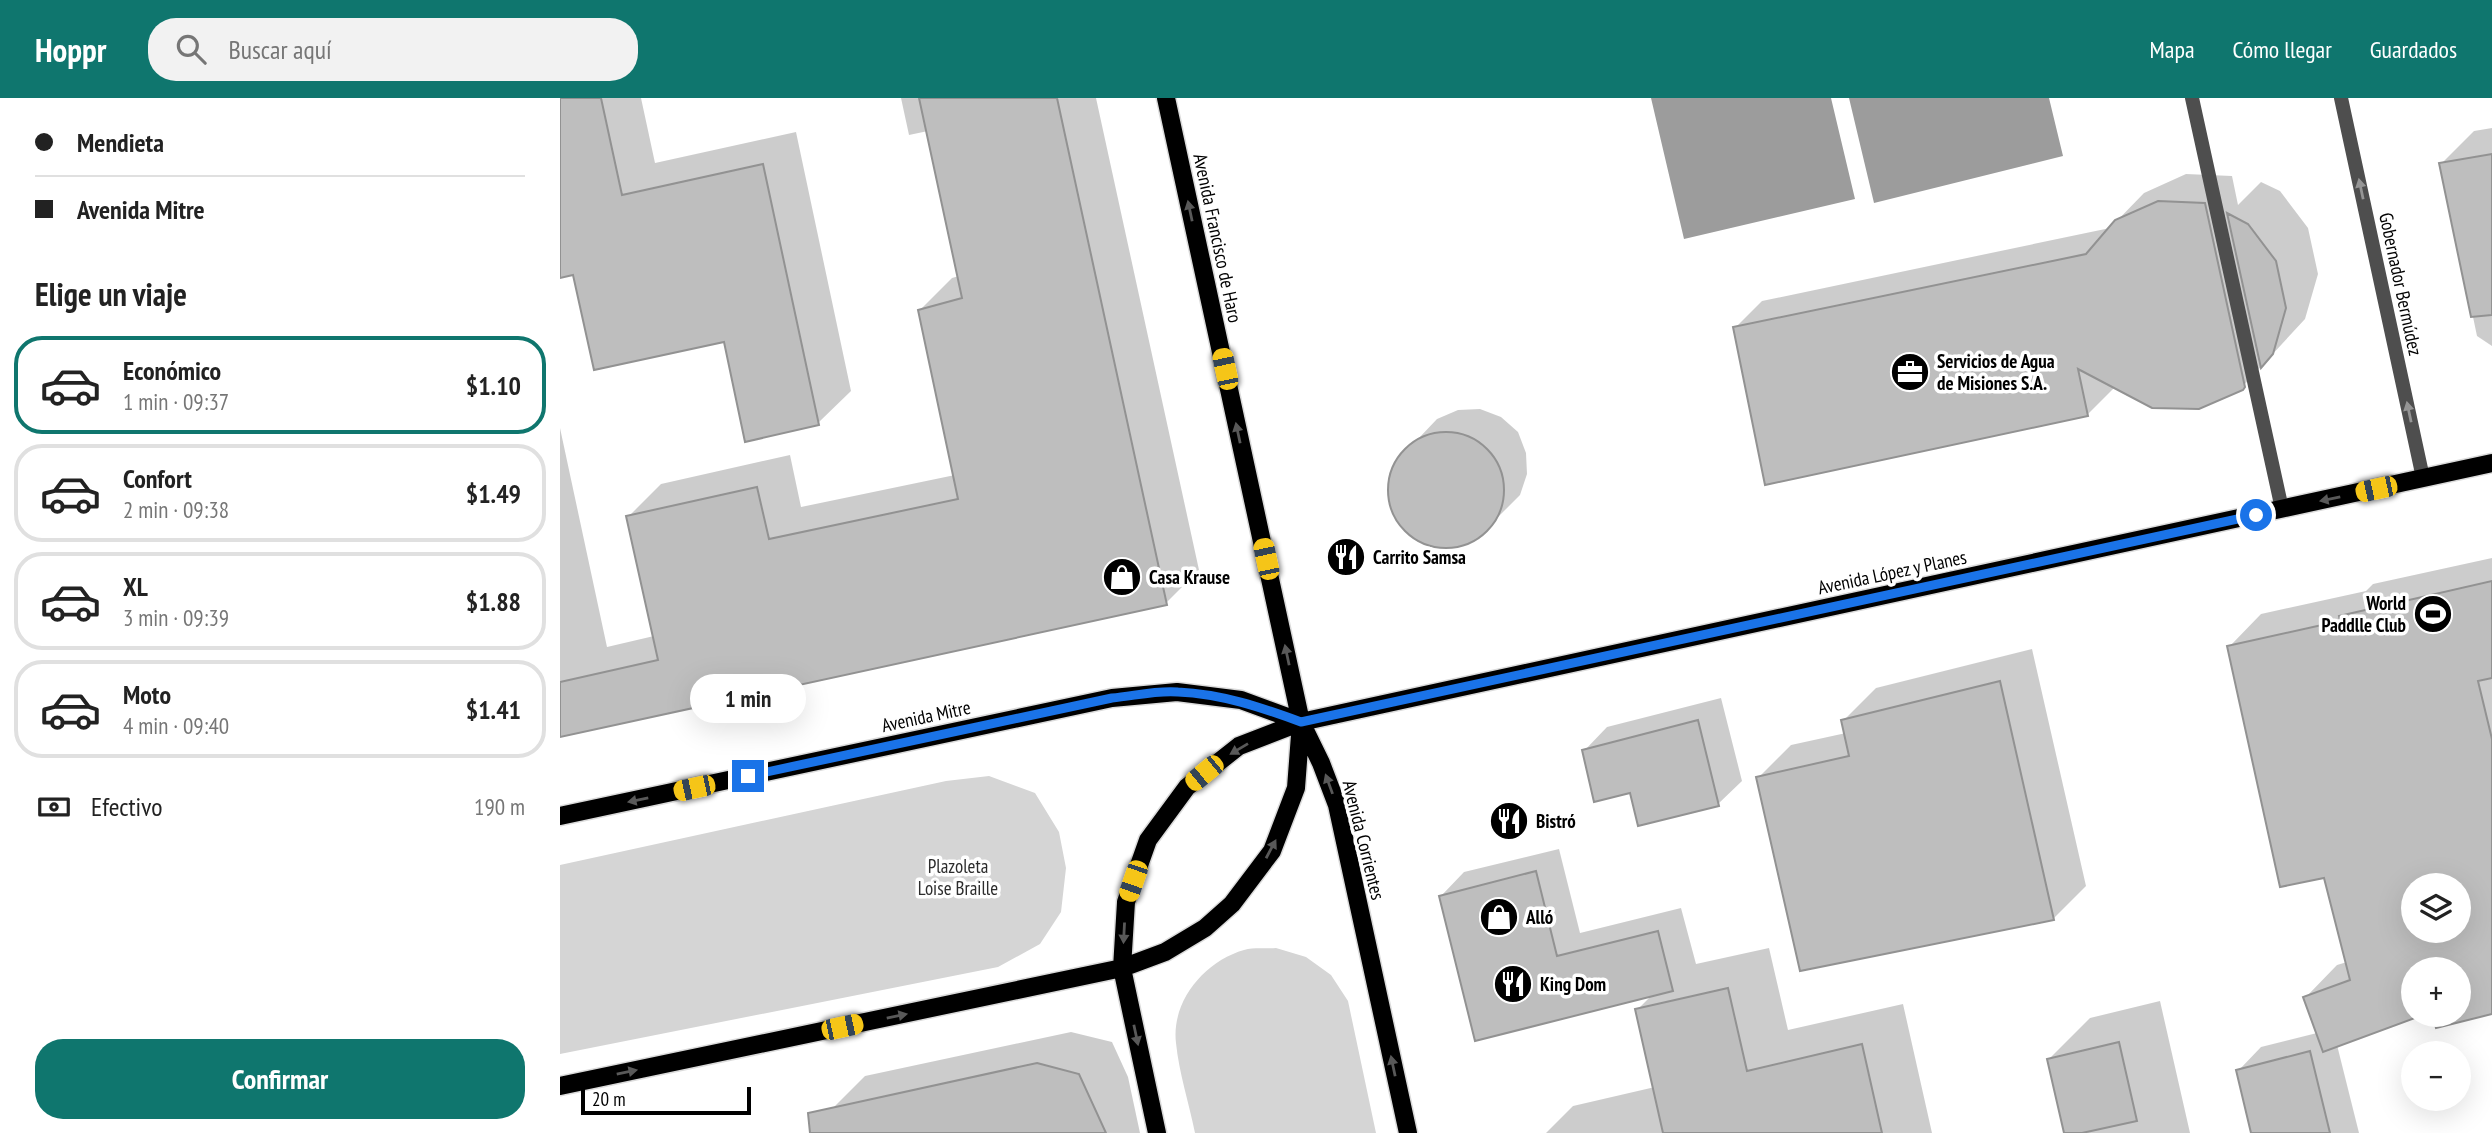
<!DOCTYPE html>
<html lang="es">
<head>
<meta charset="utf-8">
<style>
  :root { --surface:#fff; --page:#f2f2f2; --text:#222; --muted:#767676; --line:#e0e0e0; --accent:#0f766e }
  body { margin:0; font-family:"PT Sans Narrow",sans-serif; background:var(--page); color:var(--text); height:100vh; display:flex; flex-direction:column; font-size:26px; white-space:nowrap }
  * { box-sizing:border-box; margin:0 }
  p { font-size:23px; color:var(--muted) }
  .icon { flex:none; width:38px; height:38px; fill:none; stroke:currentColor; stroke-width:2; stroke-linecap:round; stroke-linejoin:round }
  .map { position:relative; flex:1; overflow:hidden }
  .sheet { display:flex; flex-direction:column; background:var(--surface); width:560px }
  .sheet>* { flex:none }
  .banner { display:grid; align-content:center; height:154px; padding:0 35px; background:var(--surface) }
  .tools { position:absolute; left:1841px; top:775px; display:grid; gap:14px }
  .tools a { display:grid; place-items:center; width:70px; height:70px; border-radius:50%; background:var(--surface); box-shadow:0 7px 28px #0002; font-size:35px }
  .scale { position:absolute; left:21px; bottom:18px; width:170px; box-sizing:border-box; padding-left:7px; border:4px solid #000; border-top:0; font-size:19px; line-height:24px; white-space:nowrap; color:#000; -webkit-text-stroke:5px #fff; paint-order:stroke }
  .end { position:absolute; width:32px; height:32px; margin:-16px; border:9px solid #1a73e8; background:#fff; box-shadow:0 0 0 4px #fff }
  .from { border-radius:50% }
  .bubble { position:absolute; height:49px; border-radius:24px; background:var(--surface); box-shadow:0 7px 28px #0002; font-size:23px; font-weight:700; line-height:49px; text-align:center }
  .car { position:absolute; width:21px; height:42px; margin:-21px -10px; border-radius:9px; box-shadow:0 0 5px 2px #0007; background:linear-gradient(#f5c518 24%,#345 0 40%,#f5c518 0 76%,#345 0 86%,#f5c518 0) }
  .banner b { display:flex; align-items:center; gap:24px; height:66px; font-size:26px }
  .banner b+b { border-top:2px solid var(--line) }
  .banner i { width:18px; height:18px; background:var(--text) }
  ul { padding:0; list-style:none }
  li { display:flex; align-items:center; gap:21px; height:98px; margin:0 14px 10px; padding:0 21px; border:4px solid var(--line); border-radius:28px }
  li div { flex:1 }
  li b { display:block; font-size:26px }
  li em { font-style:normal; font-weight:700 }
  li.selected { border-color:var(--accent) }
  li>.icon { width:63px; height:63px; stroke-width:1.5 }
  h2 { padding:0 35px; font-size:32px; line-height:84px }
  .pay { display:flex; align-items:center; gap:18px; height:77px; padding:0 35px; font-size:26px }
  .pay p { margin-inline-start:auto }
  .button { display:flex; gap:14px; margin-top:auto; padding:14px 35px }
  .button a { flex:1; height:80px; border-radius:28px; background:var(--accent); color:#fff; font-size:28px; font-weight:700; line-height:80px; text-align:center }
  header { display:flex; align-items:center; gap:42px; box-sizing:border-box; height:98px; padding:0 35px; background:var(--accent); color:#fff }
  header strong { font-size:33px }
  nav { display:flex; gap:38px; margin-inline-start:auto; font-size:24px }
  .search { width:490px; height:63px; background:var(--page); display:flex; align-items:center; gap:18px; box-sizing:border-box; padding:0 24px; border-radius:28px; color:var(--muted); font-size:26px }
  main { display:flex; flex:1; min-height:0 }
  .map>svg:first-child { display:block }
</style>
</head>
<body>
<header>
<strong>Hoppr</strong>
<div class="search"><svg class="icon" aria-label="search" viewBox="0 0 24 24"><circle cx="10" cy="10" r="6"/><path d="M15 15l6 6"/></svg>Buscar aquí</div>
<nav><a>Mapa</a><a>Cómo llegar</a><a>Guardados</a></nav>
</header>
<main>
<section class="sheet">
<div class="banner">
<b><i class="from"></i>Mendieta</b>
<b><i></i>Avenida Mitre</b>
</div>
<h2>Elige un viaje</h2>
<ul>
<li class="selected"><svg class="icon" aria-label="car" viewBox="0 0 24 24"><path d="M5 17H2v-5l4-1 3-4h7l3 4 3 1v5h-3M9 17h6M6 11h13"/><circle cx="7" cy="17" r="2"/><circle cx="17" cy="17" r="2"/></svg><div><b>Económico</b><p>1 min · 09:37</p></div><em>$1.10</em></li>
<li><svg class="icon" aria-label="car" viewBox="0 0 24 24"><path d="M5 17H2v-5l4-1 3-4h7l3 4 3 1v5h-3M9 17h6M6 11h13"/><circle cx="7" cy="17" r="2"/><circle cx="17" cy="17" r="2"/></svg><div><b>Confort</b><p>2 min · 09:38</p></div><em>$1.49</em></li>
<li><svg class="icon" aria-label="car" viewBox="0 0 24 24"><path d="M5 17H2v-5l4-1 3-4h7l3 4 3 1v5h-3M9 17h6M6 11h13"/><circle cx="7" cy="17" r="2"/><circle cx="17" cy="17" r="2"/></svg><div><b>XL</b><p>3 min · 09:39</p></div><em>$1.88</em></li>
<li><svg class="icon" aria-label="car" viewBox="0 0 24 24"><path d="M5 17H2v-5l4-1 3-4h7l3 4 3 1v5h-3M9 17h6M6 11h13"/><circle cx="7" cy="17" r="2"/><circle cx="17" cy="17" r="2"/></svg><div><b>Moto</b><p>4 min · 09:40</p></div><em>$1.41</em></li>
</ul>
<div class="pay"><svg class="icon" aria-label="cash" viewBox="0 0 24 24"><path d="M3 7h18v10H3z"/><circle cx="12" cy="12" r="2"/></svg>Efectivo<p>190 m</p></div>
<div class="button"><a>Confirmar</a></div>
</section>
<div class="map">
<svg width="1932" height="1035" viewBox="0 0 1932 1035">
  <rect width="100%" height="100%" fill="#fff"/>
  <path fill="#d5d5d5" d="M429,678L475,695L499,734L506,770L501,814L480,846L438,869L0,956V767L386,683Z
    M716,850L746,859L771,877L788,903L816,1035H635C629,1005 619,975 616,945C611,903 645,863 684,852C694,849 706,851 716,850Z"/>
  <path fill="#9c9c9c" d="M1091,0H1271L1295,101L1124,141Z
    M1289,0H1489L1503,58L1314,105Z"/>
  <path fill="#0003" fill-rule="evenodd" d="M0,0H81L95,65L236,34L291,293L258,325L165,242L14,175L0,178Z
    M341,0H536L639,472L606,505L0,637V330L47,549L94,538L68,419L101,386L230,357L241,409L395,377L360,212L392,180L399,178L368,33L349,37Z
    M1932,30V248L1917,238L1881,66L1914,33Z
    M1626,76L1672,78L1678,107L1701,84L1720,93L1748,130L1758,176L1745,221L1684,287L1555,289L1527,317L1175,230L1202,203L1550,130L1584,95Z
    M920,311L941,319L958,334L966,355L967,376L960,397L919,438L899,448L877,449L856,440L840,425L830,405V383L838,362L877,321L898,312Z
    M1932,460V914L1878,928L1875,917H1899V872H1853V917H1858L1777,947L1799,1035H1693L1678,973L1701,949L1757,935L1745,900L1777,867L1787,864L1765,778L1669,549L1701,516L1806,493L1813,486ZM1853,788H1899V833H1853Z
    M1472,551L1526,788L1493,821L1198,680L1231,647L1286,635L1283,623L1316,590Z
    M1161,600L1182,683L1158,706L1071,693L1024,653L1047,629Z
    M999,751L1020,835L1121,810L1136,866L1209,850L1228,932L1343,906L1372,1035H986L1013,1008L1095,989L1077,912L1092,897L916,941L881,798L904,774Z
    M1600,903L1630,1035H1506L1489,961L1530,920Z
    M511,934L552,944L568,979L580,1035H278L273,1010L305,978Z"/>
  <path fill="#bebebe" stroke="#929292" stroke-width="2" fill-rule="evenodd" d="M0,0H41L62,97L203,66L259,327L185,344L164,244L34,272L13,177L0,180Z
    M359,0H497L607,507L0,639V584L98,562L66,418L197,389L209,441L398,401L358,212L402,200Z
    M1932,56V217L1911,219L1879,65Z
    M1598,103L1645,105L1685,289L1683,292L1639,311L1592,310L1518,271L1528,318L1205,387L1173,229L1526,156L1555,122Z
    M1667,115L1688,126L1716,163L1726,210L1713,256L1701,270Z
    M828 392a58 58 0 1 1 116 0a58 58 0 1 1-116 0Z
    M1932,483V580L1918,583L1932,641V916L1876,930L1873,917H1899V872H1853V917H1863L1763,954L1743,899L1790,882L1764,780L1720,789L1667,548L1780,523L1779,518ZM1853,788H1899V833H1853Z
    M1440,583L1494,822L1240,873L1196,679L1289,658L1281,622Z
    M1138,622L1159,708L1078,728L1070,695L1034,704L1022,652Z
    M976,773L997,858L1098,833L1113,893L915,943L879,798Z
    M1168,890L1187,973L1302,946L1322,1035H1103L1075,911Z
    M1559,944L1577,1023L1522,1035H1504L1487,961Z
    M1750,953L1770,1035H1691L1676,972Z
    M477,965L519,976L546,1035H250L248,1015Z"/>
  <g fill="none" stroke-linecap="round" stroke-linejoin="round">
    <g stroke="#dbdbdb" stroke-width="21">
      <path id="primary" d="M741,624L761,665L777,707L848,1035
        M0,718L552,600L617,594L681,602L741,624
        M0,988L562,870L605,854L645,830L672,806L712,753L736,690L741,624L606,0
        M597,1035L562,870L566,804L588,742L627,689L679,648L741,624L1932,365"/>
    </g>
    <path stroke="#4e4e4e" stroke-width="14" d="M1632,0L1722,411"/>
    <path stroke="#4e4e4e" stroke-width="14" d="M1781,0L1863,380"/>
    <use href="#primary" stroke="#000" stroke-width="18"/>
  </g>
  <defs><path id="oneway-solid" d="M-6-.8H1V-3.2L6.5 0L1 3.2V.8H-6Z" transform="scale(1.75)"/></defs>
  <g fill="#959595">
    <use href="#oneway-solid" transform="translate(1801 91) rotate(-102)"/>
    <use href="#oneway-solid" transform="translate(1849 314) rotate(-102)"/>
  </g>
  <g fill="#595959">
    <use href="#oneway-solid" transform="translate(630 113) rotate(-102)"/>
    <use href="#oneway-solid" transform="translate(678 335) rotate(-102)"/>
    <use href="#oneway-solid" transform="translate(1770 401) rotate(168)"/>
    <use href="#oneway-solid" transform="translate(727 557) rotate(-102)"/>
    <use href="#oneway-solid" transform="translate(679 651) rotate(149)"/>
    <use href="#oneway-solid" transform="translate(769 686) rotate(-110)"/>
    <use href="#oneway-solid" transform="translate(78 702) rotate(168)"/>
    <use href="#oneway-solid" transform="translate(711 751) rotate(-62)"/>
    <use href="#oneway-solid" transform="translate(564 835) rotate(93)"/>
    <use href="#oneway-solid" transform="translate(337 918) rotate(-12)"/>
    <use href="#oneway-solid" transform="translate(576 937) rotate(78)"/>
    <use href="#oneway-solid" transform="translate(833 968) rotate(-102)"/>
    <use href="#oneway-solid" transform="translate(67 974) rotate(-12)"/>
  </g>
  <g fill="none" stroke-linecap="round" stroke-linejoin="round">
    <path stroke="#1a73e8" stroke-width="9" d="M188,678L552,600C574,598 597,592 618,594C662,596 700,609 741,624L1696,417"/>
  </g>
  <defs>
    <g id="office-disc" transform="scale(2.0125)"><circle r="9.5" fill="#000" stroke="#fff"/><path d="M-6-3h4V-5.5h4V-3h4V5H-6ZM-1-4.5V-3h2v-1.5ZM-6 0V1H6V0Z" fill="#fff"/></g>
    <g id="restaurant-disc" transform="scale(2.0125)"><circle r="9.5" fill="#000" stroke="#fff"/><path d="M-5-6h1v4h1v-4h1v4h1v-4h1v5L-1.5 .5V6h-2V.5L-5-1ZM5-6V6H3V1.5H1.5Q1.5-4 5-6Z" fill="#fff"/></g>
    <g id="shop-disc" transform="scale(2.0125)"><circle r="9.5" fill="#000" stroke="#fff"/><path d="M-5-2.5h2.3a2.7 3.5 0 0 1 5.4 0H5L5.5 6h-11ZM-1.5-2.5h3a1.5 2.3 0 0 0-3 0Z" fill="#fff"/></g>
    <g id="stadium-disc" transform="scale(2.0125)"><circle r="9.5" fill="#000" stroke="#fff"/><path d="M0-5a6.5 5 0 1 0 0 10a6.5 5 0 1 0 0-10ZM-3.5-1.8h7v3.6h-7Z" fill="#fff"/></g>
  </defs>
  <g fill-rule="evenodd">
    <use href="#office-disc" x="1350" y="274"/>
    <use href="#restaurant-disc" x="786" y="459"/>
    <use href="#shop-disc" x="562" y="479"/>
    <use href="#stadium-disc" x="1873" y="516"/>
    <use href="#restaurant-disc" x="949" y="723"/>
    <use href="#shop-disc" x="939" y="819"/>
    <use href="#restaurant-disc" x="953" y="886"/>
  </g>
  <g text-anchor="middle" stroke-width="7" stroke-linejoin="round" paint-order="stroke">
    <g font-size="19" fill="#000" stroke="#fff">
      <text transform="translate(658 140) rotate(78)" y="7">Avenida Francisco de Haro</text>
      <text transform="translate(1841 186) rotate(78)" y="7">Gobernador Bermúdez</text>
      <text transform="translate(1332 474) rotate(-12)" y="7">Avenida López y Planes</text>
      <text transform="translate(366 618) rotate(-12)" y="7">Avenida Mitre</text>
      <text transform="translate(804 742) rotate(76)" y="7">Avenida Corrientes</text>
    </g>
    <g font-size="19" font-weight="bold" fill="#000" stroke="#fff" text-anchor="start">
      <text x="1377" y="270">Servicios de Agua<tspan x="1377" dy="22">de Misiones S.A.</tspan></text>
      <text x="813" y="466">Carrito Samsa</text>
      <text x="589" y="486">Casa Krause</text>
      <text x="1846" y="512" text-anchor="end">World<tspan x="1846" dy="22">Paddlle Club</tspan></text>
      <text x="976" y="730">Bistró</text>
      <text x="966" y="826">Alló</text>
      <text x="980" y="893">King Dom</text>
    </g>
    <g font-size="19" fill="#2c2c2c" stroke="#fff">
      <text x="398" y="775">Plazoleta<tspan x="398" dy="22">Loise Braille</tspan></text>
    </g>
  </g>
</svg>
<div class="tools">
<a><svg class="icon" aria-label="layers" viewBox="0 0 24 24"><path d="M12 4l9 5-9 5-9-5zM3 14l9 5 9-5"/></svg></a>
<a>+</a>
<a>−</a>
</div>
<div class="scale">20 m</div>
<i class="end from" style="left:1696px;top:417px"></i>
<i class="end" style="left:188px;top:678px"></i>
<div class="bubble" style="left:130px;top:576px;width:116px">1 min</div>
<i class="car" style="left:665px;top:271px;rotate:348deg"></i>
<i class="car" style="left:1816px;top:391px;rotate:258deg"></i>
<i class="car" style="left:706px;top:461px;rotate:348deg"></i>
<i class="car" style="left:644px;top:675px;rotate:231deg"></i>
<i class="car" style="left:134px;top:690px;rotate:258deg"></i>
<i class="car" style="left:573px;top:783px;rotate:199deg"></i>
<i class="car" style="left:282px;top:929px;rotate:78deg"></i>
</div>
</main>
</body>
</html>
